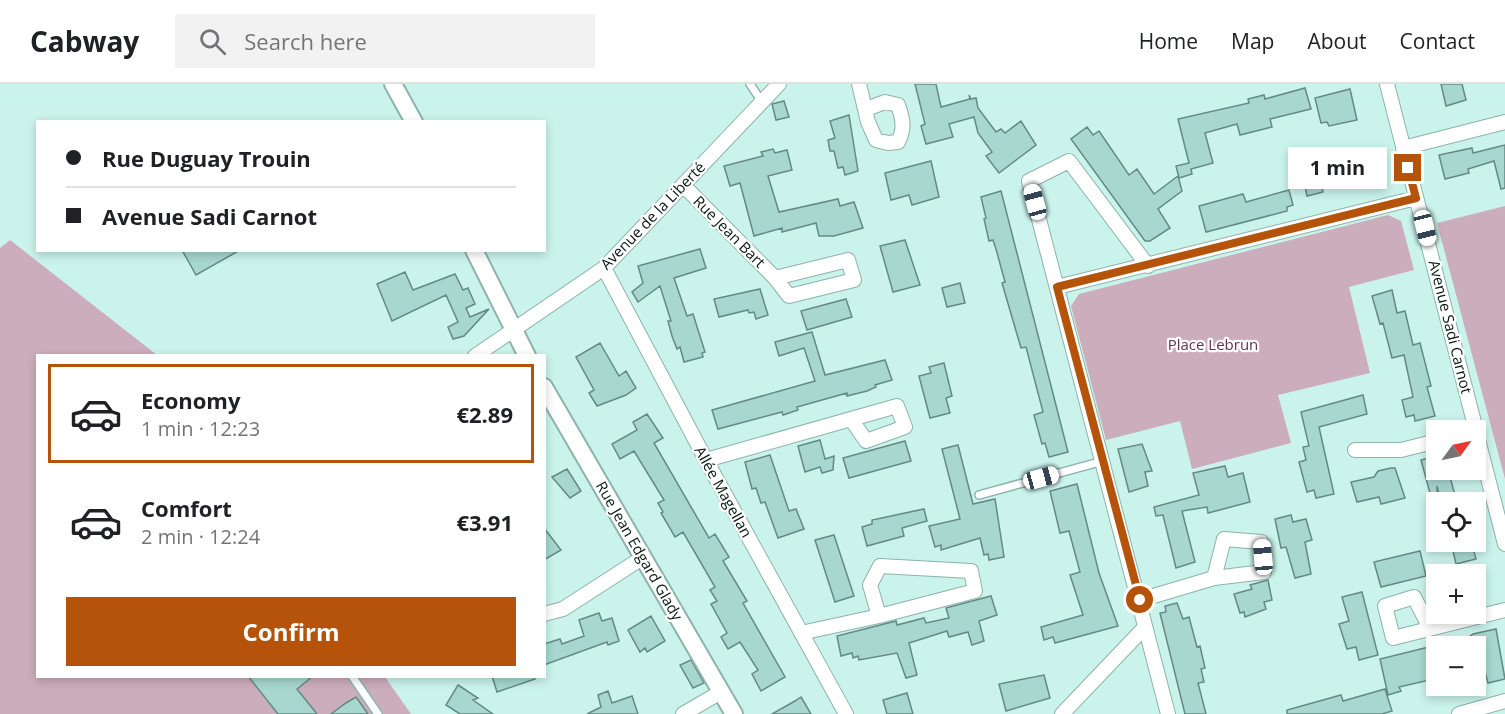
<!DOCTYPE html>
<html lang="en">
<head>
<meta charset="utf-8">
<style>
  :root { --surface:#fff; --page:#f2f2f2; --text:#202124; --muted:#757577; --line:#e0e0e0; --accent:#b45309 }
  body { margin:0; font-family:"Open Sans",sans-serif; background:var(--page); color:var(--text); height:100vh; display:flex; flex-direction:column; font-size:22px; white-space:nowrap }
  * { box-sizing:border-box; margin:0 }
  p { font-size:20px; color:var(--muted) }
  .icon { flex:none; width:33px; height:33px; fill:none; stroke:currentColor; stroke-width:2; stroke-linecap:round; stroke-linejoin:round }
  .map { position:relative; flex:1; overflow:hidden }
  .panel { position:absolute; left:36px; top:270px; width:510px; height:324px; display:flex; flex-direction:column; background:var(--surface); border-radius:0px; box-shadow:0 3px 9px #0003 }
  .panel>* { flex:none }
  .guide { position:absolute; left:36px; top:36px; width:510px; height:132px; border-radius:0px; box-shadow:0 3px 9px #0003; display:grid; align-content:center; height:132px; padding:0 30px; background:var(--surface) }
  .needle { width:39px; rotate:57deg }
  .controls { position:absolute; left:1426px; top:336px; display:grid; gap:12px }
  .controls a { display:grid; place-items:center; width:60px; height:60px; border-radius:0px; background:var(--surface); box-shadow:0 3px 9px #0003; font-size:30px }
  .end { position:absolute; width:27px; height:27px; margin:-14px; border:8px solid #b45309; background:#fff; box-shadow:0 0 0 3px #fff }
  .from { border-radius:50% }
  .bubble { position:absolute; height:42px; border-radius:0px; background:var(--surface); box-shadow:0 3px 9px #0003; font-size:20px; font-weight:700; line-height:42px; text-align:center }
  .car { position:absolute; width:18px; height:36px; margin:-18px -9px; border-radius:8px; box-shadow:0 0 4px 2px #0007; background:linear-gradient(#fff 24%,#345 0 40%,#fff 0 76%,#345 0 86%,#fff 0) }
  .guide b { display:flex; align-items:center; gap:21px; height:57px; font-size:22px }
  .guide b+b { border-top:2px solid var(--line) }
  .guide i { width:15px; height:15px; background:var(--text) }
  ul { padding:10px 0 0; list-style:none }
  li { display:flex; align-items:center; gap:18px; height:99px; margin:0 12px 9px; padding:0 18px; border:3px solid transparent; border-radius:0px }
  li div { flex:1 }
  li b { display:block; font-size:22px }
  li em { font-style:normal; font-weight:700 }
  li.on { border-color:var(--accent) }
  li>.icon { width:54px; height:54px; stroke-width:1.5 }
  .cta { display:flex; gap:12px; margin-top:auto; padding:12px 30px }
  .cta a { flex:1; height:69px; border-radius:0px; background:var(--accent); color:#fff; font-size:24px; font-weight:700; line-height:69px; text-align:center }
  header { display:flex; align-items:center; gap:36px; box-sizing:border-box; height:84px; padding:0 30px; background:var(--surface); border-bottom:2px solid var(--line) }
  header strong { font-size:28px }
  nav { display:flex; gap:33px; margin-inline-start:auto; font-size:21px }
  .search { width:420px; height:54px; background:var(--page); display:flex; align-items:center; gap:15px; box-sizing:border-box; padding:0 21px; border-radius:0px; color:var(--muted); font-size:22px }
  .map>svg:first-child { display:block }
</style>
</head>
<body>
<header>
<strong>Cabway</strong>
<div class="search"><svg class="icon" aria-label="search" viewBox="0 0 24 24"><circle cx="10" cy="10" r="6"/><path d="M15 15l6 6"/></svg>Search here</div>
<nav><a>Home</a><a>Map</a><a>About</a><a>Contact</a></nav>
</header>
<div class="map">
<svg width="1505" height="630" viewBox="0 0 1505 630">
  <rect width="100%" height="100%" fill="#caf3ec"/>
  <path fill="#ccadbb" d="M1505,122V395L1437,139Z
    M1388,131L1401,137L1414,186L1349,203L1370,289L1278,311L1291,359L1192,385L1180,337L1106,356L1071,222L1079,210Z
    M10,156L157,271L38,272V592L385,593L411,630H0V164Z"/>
  <path fill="#a7d7cf" stroke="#648a84" stroke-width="1.5" d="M915,0H936L941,23L970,15L969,11L971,15L976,14L978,24L996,48L1001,45L1005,49L1021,37L1036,61L999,89L986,72L992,68L978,49L974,33L949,40L953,53L926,60L921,42L925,40Z
    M1441,0H1462L1466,16L1446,22Z
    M1305,4L1311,25L1270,35L1272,43L1240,51L1237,40L1205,49L1213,79L1191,85L1192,90L1179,94L1176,82L1189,79L1178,35L1249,19L1248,15L1264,11L1265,15Z
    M1350,5L1357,36L1329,42L1327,38L1321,39L1315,14Z
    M784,17L789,33L776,36L772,20Z
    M849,31L858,87L845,91L843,83L838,84L834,67H830L828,56L835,54L830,37Z
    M1087,43L1093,51L1099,47L1129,91L1137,85L1154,110L1178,92L1182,107L1158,125L1170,144L1150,157H1145L1071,55Z
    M1505,61V104L1501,105L1494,77L1468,85L1469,89L1445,95L1439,71L1472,64L1473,69Z
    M1373,64L1381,90L1322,104L1323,108L1307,112L1300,80Z
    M773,65L775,69L787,66L792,86L768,92L779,128L838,115L840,122L854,118L863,144L834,152H819L816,139L782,148V144L754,152L740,99L730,102L724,82L763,72L761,68Z
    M931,77L939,113L912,121L909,111L891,116L885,89Z
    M1289,106L1293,121L1287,123V127L1206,148L1199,122L1243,110L1246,118Z
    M1001,107L1068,368L1049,373L1045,359L1042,360L1034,331L1043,328L1026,263L1021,264L1002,199L1005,198L996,165L993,156L989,157L984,135L986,134L981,113Z
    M905,156L920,201L893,208L880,162Z
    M700,165L706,184L674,194L687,232L693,230L705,268L702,269L703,273L684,278L680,263L677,265L672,252L668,237H671L660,202L638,218L632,208L643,199L638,182Z
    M182,166H240L196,191Z
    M405,188L413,206L455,190L463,206L468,204L475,220L466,224L470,233L489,225L464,252L453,255L448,243L458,238L446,211L392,237L377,200Z
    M960,199L965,219L947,223L942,204Z
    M760,205L768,231L756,235L754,228L749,229L748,226L719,233L714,215Z
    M1392,206L1397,229L1405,227L1413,261L1420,259L1431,302L1427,303L1435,332L1415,337L1414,331L1406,333L1402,316L1413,313L1404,271L1392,274L1383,239L1380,240L1372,212Z
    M846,215L852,233L807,246L801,227Z
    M812,248L825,291L885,276L892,296L875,301L876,303L867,307L847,312V309L797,323L798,326L783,331L782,328L718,345L712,326L815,297L804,264L779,272L775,258Z
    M600,259L619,292L626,287L636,304L626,311L597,322L589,309L594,306L576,273Z
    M944,279L952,312L946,314L950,329L930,334L919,292L931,289L929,283Z
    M1363,311L1367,330L1319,343L1334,410L1316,414L1314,406L1307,408L1299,378L1306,376L1303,363L1309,362L1301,328Z
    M647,330L663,354L654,359L709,454L715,450L729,473L723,477L747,517L743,519L785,593L761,607L752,590L758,586L740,558L728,565L721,553L727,549L711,520L717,517L710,506L715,503L683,448L675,453L661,429L663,428L658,419L664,416L634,367L620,375L612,360L637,346L633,338Z
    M820,356L825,375L834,372L833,386L822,389L820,383L805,388L798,362Z
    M905,357L911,377L849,394L843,374Z
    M1142,360L1152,387L1145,388L1148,402L1129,408L1118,365Z
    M958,361L973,420L995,415L1004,473L989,476L988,470L984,471L980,454L941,466V461L935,463L929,442L960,435L942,365Z
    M770,371L789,427L796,425L804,445L778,454L765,418L761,419L756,404L752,405L745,378Z
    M1437,372V386H1448L1457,418H1441L1437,402V419L1433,420L1421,376Z
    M1225,382L1228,393L1243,389L1250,418L1208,429L1207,423L1182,427L1195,478L1176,484L1163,431L1156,432L1154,423L1199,411L1193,389Z
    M1391,384H1395L1405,414L1381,420L1379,413L1357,418L1351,398L1374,393L1378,387Z
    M567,385L581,407L570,414L552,393Z
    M1077,400L1099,489L1118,542L1055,559L1053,553L1044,556L1041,543L1083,531L1070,491L1080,488L1069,447L1060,449L1050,407Z
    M924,425L927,437L902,444L904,452L867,462L862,443L872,440V436Z
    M1291,431L1293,438L1306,435L1312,456L1305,458L1311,490L1295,494L1286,463L1281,464L1275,435Z
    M544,444L561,466L544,476Z
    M834,451L854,512L835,518L815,456Z
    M1451,458H1471L1476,475L1456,480Z
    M1420,467L1426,492L1381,503L1374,478Z
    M1268,496L1272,516L1264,518L1266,525L1245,533L1244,528L1240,529L1234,510L1252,505L1250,501Z
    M1362,508L1378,571L1359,576L1356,563L1347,565L1339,540L1349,537L1342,513Z
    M991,512L997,531L979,537L984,557L972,561L968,548L949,553L947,547L909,559L917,591L906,594L897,569L859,576L858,572L853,574L852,569L841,572L837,552L896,537L897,541L924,534L926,539L949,534L946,524Z
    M1177,519L1183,535L1189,533L1197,563L1200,562L1205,584L1201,585L1204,598L1198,599L1206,630H1185L1160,529L1166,528L1165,522Z
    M599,529L602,537L612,534L619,557L608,561L607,558L544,581V560L560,555L562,560L584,552L579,536Z
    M651,532L665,557L647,568L645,564L640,568L628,546Z
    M1496,545L1505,595L1488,599L1484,584L1476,586V562H1457L1473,550Z
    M1437,561V581L1432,583L1434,595L1399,603L1401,607L1388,611L1380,575Z
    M691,576L704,599L693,604L680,581Z
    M1044,591L1050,614L1006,627L999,600Z
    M248,592H313L297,605L317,630H278Z
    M492,592H535V595L497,608Z
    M458,601L478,614L473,616L493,630H460L446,621Z
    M1385,605L1392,627L1382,630H1287V626L1341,611L1343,617Z
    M608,607L612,619L632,612L638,630H587L601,623L598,611Z
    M907,609L913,630H887L883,616Z
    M356,613L368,630H331L346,619Z
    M801,613L811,630H772L795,617Z"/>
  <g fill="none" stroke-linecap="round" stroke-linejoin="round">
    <g stroke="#8cb3ac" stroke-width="10">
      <path id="service" d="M750,0L762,18
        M979,411L1103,377
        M352,592L378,630"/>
    </g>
    <g stroke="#8cb3ac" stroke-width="16">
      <path id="minor" d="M859,0L868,38L876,56L888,59L898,58C905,45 903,35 898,21L885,18L866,25
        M1387,0L1476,346
        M1403,64L1505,38
        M683,101L775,194L789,212L854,196L848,176L775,194
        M1148,182L1069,77L1029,97L1168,630
        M604,184L706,376L846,630
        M1057,203L1416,114
        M475,272L604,184L779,0
        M1476,348L1505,460
        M1355,366H1401L1437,357
        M706,376L897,322L905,343L866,357L851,335
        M1140,516L1214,494L1224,455L1261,458L1264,488L1214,494
        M544,530L563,525L642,474
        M1430,544L1414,513L1385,522L1393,554L1505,526
        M801,549L879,532L975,507L971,487L880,482L870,501L879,532
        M683,630L721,608
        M1062,630L1145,543
        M1459,630L1505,617"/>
    </g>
    <g stroke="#8cb3ac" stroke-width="20">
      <path id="tertiary" d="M393,0L414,38
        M474,166L527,272
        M544,303L734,630"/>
    </g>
    <use href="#service" stroke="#fff" stroke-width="7"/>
    <use href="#minor" stroke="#fff" stroke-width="14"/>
    <use href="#tertiary" stroke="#fff" stroke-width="16"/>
  </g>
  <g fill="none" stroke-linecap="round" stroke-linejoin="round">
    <path stroke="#b45309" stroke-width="8" d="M1140,516L1057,203L1416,114L1408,84"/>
  </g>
  <g text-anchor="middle" stroke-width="4.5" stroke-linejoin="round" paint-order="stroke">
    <g font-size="15" fill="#091815" stroke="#fff">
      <text transform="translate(653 132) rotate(-46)" y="5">Avenue de la Liberté</text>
      <text transform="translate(729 148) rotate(45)" y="5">Rue Jean Bart</text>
      <text transform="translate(1450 243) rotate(76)" y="5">Avenue Sadi Carnot</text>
      <text transform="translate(723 408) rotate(61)" y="5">Allée Magellan</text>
      <text transform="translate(639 467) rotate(60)" y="5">Rue Jean Edgard Glady</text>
    </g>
    <g font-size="15" fill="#65324d" stroke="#fff">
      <text x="1213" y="266">Place Lebrun</text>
    </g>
  </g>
</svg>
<div class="controls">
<a><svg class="needle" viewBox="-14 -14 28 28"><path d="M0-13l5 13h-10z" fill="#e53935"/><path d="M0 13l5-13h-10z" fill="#757577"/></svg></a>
<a><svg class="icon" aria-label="locate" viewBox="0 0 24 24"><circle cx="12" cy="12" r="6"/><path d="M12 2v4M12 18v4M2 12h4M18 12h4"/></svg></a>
<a>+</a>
<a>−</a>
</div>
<i class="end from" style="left:1140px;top:516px"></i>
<i class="end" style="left:1408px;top:84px"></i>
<div class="bubble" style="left:1288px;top:63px;width:99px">1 min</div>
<i class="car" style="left:1035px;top:118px;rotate:345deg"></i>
<i class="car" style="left:1425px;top:144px;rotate:166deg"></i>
<i class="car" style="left:1041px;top:394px;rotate:75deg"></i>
<i class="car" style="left:1263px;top:473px;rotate:355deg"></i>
<div class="guide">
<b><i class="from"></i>Rue Duguay Trouin</b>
<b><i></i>Avenue Sadi Carnot</b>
</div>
<section class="panel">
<ul>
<li class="on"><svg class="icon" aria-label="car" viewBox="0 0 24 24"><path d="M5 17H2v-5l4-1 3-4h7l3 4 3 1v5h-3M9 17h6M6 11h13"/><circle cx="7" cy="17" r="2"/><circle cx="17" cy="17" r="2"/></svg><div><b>Economy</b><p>1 min · 12:23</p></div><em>€2.89</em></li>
<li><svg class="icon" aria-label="car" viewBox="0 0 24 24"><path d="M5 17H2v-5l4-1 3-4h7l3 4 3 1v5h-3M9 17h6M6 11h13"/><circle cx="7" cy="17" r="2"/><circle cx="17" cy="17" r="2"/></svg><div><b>Comfort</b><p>2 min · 12:24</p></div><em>€3.91</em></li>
</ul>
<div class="cta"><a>Confirm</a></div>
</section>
</div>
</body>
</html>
